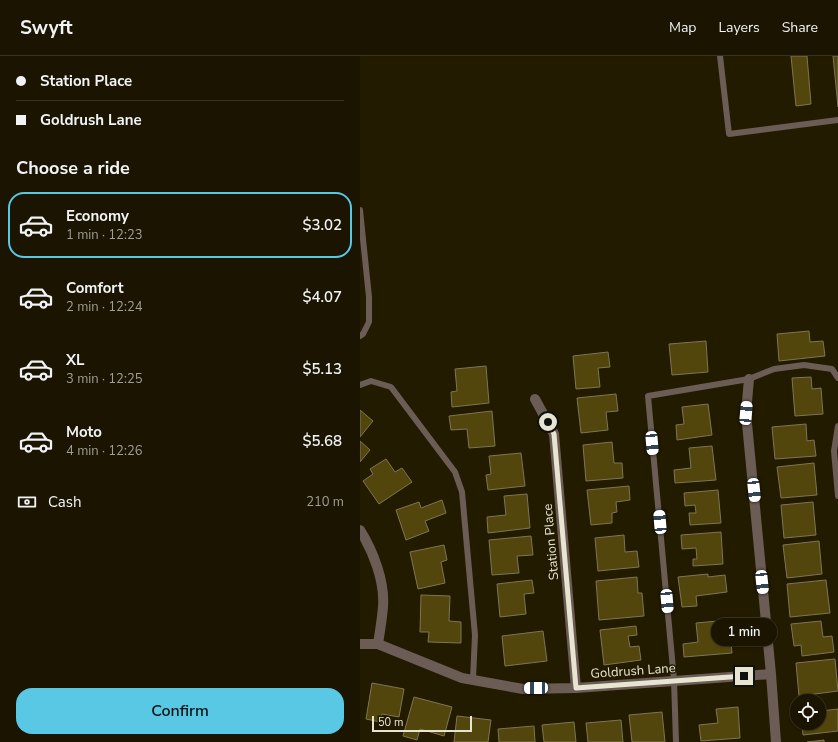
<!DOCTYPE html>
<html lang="en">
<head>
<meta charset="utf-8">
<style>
  :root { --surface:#1a1400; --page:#231d0a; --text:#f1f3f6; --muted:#9f9e99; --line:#383322; --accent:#59c8e5 }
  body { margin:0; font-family:"Nunito Sans",sans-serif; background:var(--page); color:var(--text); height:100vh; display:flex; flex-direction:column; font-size:15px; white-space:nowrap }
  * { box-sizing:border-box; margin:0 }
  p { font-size:13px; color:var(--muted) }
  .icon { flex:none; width:22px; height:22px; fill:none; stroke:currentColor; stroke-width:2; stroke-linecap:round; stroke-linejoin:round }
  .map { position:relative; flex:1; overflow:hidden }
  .drawer { display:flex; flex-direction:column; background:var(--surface); width:360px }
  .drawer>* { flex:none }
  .hud { display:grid; align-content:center; height:88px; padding:0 16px; background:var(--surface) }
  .fabs { position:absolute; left:430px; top:638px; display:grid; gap:8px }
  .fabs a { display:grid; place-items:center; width:36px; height:36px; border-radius:50%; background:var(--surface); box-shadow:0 1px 3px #0004,0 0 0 1px var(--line); font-size:20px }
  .scale { position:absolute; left:12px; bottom:10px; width:100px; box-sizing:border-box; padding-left:4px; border:2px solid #e8e4d2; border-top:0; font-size:11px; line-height:14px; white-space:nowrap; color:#e8e4d2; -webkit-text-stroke:3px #221b00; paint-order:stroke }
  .end { position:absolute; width:18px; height:18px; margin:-9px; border:5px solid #e8e4d2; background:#111; box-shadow:0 0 0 2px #111 }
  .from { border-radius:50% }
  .bubble { position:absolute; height:28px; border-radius:14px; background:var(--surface); box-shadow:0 1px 3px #0004,0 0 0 1px var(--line); font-size:13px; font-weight:600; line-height:28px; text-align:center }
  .car { position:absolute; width:12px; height:24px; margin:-12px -6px; border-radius:5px; box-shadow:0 0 3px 1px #0007; background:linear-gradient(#fff 24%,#345 0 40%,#fff 0 76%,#345 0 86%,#fff 0) }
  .hud b { display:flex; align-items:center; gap:14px; height:38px; font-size:15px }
  .hud b+b { border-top:1px solid var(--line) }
  .hud i { width:10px; height:10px; background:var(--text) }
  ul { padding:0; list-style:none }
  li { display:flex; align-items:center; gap:12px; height:66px; margin:0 8px 6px; padding:0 8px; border:2px solid transparent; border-radius:16px }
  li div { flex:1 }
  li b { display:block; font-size:15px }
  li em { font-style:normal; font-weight:600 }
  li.active { border-color:var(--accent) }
  li>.icon { width:36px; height:36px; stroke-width:1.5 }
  h2 { padding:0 16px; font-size:18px; line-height:48px }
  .pay { display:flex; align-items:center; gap:10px; height:44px; padding:0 16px; font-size:15px }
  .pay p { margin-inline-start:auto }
  .button { display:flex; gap:8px; margin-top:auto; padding:8px 16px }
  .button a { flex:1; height:46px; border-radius:16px; background:var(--accent); color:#111; font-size:16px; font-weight:600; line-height:46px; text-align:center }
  header { display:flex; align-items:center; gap:24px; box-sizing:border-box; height:56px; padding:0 20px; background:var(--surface); border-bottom:1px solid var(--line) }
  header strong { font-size:19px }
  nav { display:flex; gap:22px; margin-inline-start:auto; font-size:14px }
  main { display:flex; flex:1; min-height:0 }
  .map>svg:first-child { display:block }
</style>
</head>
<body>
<header>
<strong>Swyft</strong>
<nav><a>Map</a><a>Layers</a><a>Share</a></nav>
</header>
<main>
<section class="drawer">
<div class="hud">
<b><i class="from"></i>Station Place</b>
<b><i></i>Goldrush Lane</b>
</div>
<h2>Choose a ride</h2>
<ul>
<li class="active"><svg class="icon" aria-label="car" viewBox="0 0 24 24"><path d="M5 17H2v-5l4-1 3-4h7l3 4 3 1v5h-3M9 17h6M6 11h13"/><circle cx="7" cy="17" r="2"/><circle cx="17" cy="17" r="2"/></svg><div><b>Economy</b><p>1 min · 12:23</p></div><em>$3.02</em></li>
<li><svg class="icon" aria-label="car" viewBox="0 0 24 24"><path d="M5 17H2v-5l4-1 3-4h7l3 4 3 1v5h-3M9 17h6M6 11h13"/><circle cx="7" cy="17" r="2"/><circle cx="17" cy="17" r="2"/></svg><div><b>Comfort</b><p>2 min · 12:24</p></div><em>$4.07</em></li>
<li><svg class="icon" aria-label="car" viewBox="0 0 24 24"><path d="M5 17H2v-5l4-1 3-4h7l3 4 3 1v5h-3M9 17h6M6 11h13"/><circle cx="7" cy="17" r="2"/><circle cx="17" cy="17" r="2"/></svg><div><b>XL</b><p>3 min · 12:25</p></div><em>$5.13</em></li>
<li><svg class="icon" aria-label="car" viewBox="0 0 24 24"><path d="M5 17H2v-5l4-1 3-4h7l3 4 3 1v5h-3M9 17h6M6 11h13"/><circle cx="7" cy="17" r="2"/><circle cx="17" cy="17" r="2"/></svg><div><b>Moto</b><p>4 min · 12:26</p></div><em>$5.68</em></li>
</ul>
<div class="pay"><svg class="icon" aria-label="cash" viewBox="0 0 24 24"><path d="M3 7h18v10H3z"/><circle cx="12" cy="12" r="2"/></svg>Cash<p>210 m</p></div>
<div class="button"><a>Confirm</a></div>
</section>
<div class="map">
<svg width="478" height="686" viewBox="0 0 478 686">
  <rect width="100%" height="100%" fill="#221b00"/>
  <path fill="#53460d" stroke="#7d7554" d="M431,0H447L451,48L436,50Z
    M473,0H478V51Z
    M449,275L450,286L463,285L465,300L419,305L417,278Z
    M346,285L348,316L312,319L309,288Z
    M248,296L250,311L238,312L240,331L216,333L213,300Z
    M126,310L129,347L92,351L91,336L97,335L95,313Z
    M451,321L452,333L461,332L463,358L435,360L432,322Z
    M256,338L258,355L246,356L248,374L221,377L217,342Z
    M348,348L352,379L317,384L316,369L324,368L322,351Z
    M0,354L13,365L0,381Z
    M132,355L135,390L109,392L107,373L91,374L89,360Z
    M446,368L447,385L454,384L456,400L415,403L412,371Z
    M0,385L10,394L0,406Z
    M252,386L254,407H262L263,422L226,425L223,389Z
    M352,390L356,424L315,427L314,414L331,412L329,392Z
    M161,397L165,430L128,434L126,419L131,418L129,400Z
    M26,403L35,416L42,412L52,426L19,448L3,425L13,418L10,413Z
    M454,407L457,439L421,442L417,411Z
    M269,430L270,444L256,446L257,456L252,457V467L231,469L227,434Z
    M358,434L361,467L330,469L329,457H336L335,449L325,450L324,437Z
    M167,438L170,472L128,477L127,461L146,459L144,440Z
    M82,444L86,457L65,465L69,475L46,484L36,454L59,446L61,452Z
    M453,446L456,479L424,482L421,449Z
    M361,476L363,508L333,510V503H337L336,492L322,493L321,479Z
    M264,479L265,496L277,495L279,511L238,515L235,482Z
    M171,480L173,499L157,500L159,517L132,519L129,484Z
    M459,485L462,518L427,522L423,489Z
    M84,489L87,504L81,506L85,527L58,533L50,496Z
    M348,518V521L365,519L367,536L336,540L337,550L322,551L318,521Z
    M277,521L278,537H282L284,560L239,564L236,525Z
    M172,524L174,537L164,538L166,558L140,561L137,528Z
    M466,524L470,557L430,561L427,528Z
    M61,539L90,540L89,565L101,566V587L68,586L69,576H60Z
    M369,564L372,597L324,601L323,588L338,586L336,567Z
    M461,565L463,581L472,580L474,596L442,600L441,589L434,590L431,568Z
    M276,570L277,579L268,580L270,591L279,590L281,604L244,609L240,574Z
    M183,575L187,605L145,610L142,580Z
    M475,603L478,635L439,640L436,607Z
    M12,627L44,633L39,661L22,658L20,666L6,663Z
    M54,641L92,651L84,680L60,673L57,684L43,680Z
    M459,647L461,655L478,653V675L443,679L442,667H459Z
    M378,651L380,682L341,685L339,669L358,667L356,653Z
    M302,656L305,686H272L269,659Z
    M97,660L131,664L128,686H94Z
    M261,664L263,686H228L226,667Z
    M214,666L216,686H184L182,669Z
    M174,670L175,686H139L138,673Z
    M464,684V686H447Z"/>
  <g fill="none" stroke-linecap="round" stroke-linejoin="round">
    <path stroke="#6b5c55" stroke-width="6" d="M360,0L369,78L478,64
      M0,154L9,241V266L3,278L0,280
      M0,329L11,325L31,331L95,416L102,436L115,579L113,623
      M478,370L474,395L478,440
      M316,686L314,624L288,340L389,323L414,313L444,309L472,313L478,322"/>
    <path stroke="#6b5c55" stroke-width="10" d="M389,323L386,357L411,618L416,686
      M175,343L194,378L216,632
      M0,474C13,495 25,525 23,551C22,563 20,575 18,588
      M0,588H18L102,622L163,633L216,632L411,618"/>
  </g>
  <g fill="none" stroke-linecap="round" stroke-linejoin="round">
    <path stroke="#e8e4d2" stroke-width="5" d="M188,366L194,378L216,632L384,620"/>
  </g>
  <g text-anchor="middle" stroke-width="3" stroke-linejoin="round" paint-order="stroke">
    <g font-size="13" fill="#e8e4d2" stroke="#221b00">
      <text transform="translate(190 486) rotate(-95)" y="5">Station Place</text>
      <text transform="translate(273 614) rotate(-4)" y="5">Goldrush Lane</text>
    </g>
  </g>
</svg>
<div class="fabs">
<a><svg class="icon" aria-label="locate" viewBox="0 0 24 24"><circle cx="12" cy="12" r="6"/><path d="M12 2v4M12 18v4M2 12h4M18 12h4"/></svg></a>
</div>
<div class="scale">50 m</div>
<i class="end from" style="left:188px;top:366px"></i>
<i class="end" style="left:384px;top:620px"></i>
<div class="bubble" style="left:351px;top:562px;width:66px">1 min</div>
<i class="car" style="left:386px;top:357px;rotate:5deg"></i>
<i class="car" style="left:292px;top:387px;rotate:175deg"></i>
<i class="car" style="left:394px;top:434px;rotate:174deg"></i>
<i class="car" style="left:300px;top:466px;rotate:355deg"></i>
<i class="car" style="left:402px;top:526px;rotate:174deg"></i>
<i class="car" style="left:307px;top:545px;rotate:175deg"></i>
<i class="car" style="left:176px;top:632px;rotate:269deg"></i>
</div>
</main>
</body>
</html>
